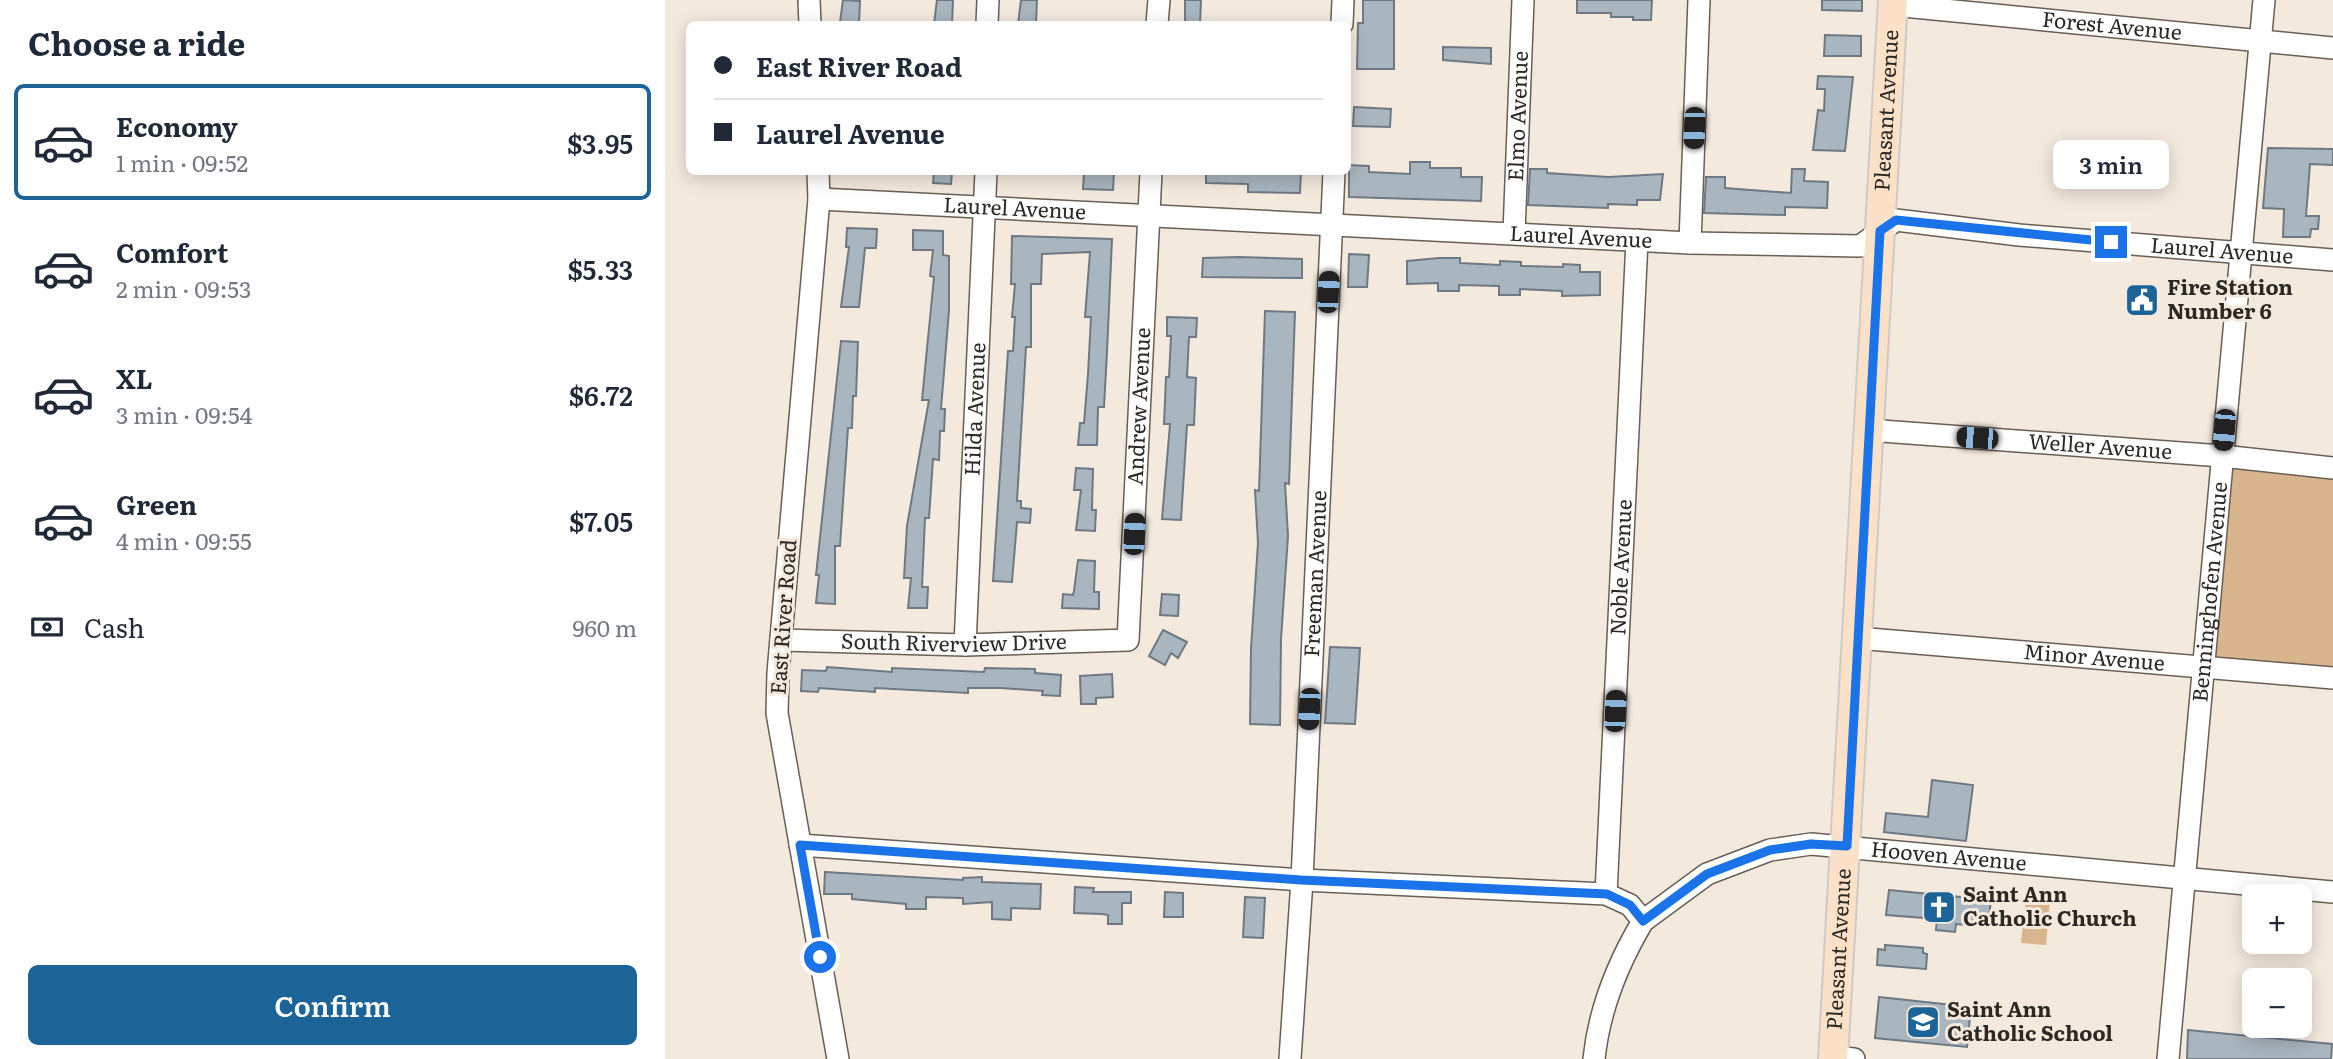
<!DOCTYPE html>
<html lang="en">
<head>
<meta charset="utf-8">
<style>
  :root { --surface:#fff; --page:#f6f6f7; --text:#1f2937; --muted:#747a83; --line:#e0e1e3; --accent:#1c6397 }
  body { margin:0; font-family:Literata,serif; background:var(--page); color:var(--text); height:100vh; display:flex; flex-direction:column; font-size:26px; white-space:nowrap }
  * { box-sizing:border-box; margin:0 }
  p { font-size:23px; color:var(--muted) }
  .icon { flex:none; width:38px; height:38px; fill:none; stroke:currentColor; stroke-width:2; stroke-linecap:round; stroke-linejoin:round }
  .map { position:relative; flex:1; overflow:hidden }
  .drawer { display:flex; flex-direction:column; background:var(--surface); width:665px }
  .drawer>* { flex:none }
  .top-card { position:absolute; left:21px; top:21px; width:665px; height:154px; border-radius:10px; box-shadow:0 4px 18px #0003; display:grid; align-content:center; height:154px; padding:0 28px; background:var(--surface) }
  .buttons { position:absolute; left:1577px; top:884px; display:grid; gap:14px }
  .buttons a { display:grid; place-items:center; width:70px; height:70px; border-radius:10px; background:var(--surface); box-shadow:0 4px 18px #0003; font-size:35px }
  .end { position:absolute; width:32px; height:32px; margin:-16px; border:9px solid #1a73e8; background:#fff; box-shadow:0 0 0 4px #fff }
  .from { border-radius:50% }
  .bubble { position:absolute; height:49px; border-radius:10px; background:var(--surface); box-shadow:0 4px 18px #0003; font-size:23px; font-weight:600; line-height:49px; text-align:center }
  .car { position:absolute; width:21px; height:42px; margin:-21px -10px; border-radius:9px; box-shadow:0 0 5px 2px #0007; background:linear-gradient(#222 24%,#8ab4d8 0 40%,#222 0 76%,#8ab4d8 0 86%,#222 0) }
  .top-card b { display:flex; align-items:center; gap:24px; height:66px; font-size:26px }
  .top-card b+b { border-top:2px solid var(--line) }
  .top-card i { width:18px; height:18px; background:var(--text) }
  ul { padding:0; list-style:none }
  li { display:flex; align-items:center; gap:21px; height:116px; margin:0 14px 10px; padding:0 14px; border:4px solid transparent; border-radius:10px }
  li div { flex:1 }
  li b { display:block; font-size:26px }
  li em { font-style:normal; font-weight:600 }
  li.current { border-color:var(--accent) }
  li>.icon { width:63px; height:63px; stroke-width:1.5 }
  h2 { padding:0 28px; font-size:32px; line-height:84px }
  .pay { display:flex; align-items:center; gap:18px; height:77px; padding:0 28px; font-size:26px }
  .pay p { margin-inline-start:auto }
  .cta { display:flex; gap:14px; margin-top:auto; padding:14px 28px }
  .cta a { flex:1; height:80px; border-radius:10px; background:var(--accent); color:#fff; font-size:28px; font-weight:600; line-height:80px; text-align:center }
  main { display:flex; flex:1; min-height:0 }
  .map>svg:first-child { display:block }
</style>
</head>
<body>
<main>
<section class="drawer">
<h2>Choose a ride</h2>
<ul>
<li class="current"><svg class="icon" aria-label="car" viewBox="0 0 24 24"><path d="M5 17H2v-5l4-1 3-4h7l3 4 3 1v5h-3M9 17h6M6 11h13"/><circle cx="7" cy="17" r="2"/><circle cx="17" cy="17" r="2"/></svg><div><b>Economy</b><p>1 min · 09:52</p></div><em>$3.95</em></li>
<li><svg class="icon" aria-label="car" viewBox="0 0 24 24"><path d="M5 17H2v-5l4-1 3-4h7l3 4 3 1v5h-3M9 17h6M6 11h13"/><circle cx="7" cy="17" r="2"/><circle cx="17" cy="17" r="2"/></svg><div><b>Comfort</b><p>2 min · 09:53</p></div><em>$5.33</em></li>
<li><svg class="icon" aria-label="car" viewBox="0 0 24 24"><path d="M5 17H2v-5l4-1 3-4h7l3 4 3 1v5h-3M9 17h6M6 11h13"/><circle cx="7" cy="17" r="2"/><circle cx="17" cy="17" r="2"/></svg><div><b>XL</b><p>3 min · 09:54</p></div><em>$6.72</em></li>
<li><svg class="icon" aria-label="car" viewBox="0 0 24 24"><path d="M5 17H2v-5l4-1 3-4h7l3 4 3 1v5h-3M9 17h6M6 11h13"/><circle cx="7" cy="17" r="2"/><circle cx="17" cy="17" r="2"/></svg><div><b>Green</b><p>4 min · 09:55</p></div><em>$7.05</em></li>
</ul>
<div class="pay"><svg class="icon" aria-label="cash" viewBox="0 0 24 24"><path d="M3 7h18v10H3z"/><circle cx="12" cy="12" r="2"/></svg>Cash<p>960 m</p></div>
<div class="cta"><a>Confirm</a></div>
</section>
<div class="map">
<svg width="1668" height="1059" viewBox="0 0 1668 1059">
  <rect width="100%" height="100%" fill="#f4e9dd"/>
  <path fill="#d9b58e" d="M1557,456L1668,468V678L1538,666Z
    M1361,898L1385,900L1381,945L1356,943Z"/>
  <path fill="#a9b5bf" stroke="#6e7983" stroke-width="2" d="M178,0L195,1L194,23L175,22Z
    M272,0H288L287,24H269Z
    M356,0H372L371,24H353Z
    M520,0H536L535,24H520Z
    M698,0H729V69H692L693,23H698Z
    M912,0H987L986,20H968V17H946V13H912Z
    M1157,0H1197V11L1157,10Z
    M1160,35L1196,36V56H1159Z
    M778,47L826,48V64L778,60Z
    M1153,76L1188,77L1180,151L1148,150L1153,110L1159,111L1160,89H1152Z
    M689,107L726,109L725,127L688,126Z
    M1603,148L1668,149V165L1645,164L1641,216H1654L1653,229H1646L1645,237H1618L1619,209L1598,208Z
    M745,162H765V168H796V177H817L816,201L684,197V165L704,166V172L745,174Z
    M865,169H882V173L943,177L998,174L995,200H972V205L943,204V208L863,205Z
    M1127,169H1140L1139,181L1163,182L1162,208L1120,207V215L1039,213L1041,177H1060V188L1126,193Z
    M269,172H287L286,184L268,183Z
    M419,172H449L448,190L418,189Z
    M541,172H636L635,193L583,192V184L541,183Z
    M182,228L212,229L211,248H200L194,307H176L184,247H181Z
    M248,230L278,231V255L284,256V310L276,409H280L279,431H275L274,460L268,459L264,518H260L257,587H263L262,608H243L246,578H239L242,526L264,400H257L269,277L265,276L268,250H248Z
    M347,236L447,239L442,352L439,407H433L432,445H413L415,423H419L423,374L426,317H420L425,252L377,254L376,284H366V347H361L352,501H356V508L366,509L365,523L352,522L347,582L328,581L343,351H348L350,317H347L350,284H346Z
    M684,254L704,255L702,287H683Z
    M574,257L637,259V278L537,277L538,258Z
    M774,258H795V263L835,265V261L856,262V266L898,267V264L915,265V272H935V295L897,296V291L855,289V295H834V286L794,285V291H773V283L742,284V261Z
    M600,311L630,312L624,484L620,483L623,536L616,639L615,725L585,724L586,648L593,543L590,490L594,491Z
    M502,317L532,318L531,337H524L522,377L531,378L529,425H522L516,520L497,519L505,424H499L501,377H504L506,336H502Z
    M176,341L193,342L191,396H188L187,428H183L175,546H170V604L151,603L154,575H151Z
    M411,468L428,469L427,510H431L430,531L411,530L416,490H409Z
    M413,560L430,561L429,592H434V609L397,608L398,594L408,595L409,591Z
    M497,594L514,595L513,616L495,615Z
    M498,630L522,642L513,658L506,653L500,665L484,656Z
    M665,647L695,648L690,724L660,723Z
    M162,667L227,672V668L319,672L320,668L370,669V673L396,675L395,696L377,695L378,691L336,688H303V693L210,688V692L154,688L153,692L136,691L137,670L161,671Z
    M447,674L448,697L431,698V704H416L415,676Z
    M1267,780L1308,785L1301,841L1219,832L1221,813L1263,817Z
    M160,872L298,880V878L317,877V882L376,884L375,909L346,908V920L327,919V902L298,904V898L261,897V909H241V904L187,899V894H159Z
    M410,887L429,888L428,892H466V903H457V924H443V915L437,914L409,913Z
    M1224,890L1326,900L1323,927L1291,924L1290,932L1271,930L1272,919L1221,915Z
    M500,892L518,893V917H499Z
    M580,897L600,898L598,938L578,937Z
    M1220,945L1258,948V953L1262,954L1261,969L1212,965L1213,949L1220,950Z
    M1214,997L1306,1007L1302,1047L1210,1038Z
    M1523,1030L1667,1044L1666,1059H1522Z"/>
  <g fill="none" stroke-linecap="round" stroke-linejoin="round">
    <g stroke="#695f55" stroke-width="24">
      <g id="minor">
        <path d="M144,0L145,24"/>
        <path id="s1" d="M1228,5L1668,48"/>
        <path d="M322,24L323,0"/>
        <path d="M492,24L494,0"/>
        <path d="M677,24L678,0"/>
        <path d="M153,172L154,199L113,673L112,713L173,1059"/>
        <path id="s2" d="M154,199L1025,243L1195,246L1231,220L1354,235L1668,260"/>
        <path id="s3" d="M849,233L858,0"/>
        <path d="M1025,243L1034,0"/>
        <path id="s4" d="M1203,430L1557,456L1668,468"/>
        <path id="s5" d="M1192,638L1668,678"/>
        <path id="s6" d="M116,640L300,645L463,640L486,172"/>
        <path id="s7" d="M300,645L321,172"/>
        <path id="s8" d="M135,845L637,880L941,894L965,905L978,921L1042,874L1105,850L1146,844L1668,892"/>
        <path id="s9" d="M941,894L972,240"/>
        <path d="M1168,1057L1189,1059"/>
        <path id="s10" d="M625,1059L637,880L669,172"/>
        <path d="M929,1059C934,1010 953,963 978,921"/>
        <path id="s11" d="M1503,1059L1599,0"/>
      </g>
    </g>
    <g stroke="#cccbca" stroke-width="32">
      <g id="major">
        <path id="s12" d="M1168,1059L1228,0"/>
      </g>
    </g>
    <use href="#minor" stroke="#fff" stroke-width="21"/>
    <use href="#major" stroke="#fae1c8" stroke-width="28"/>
  </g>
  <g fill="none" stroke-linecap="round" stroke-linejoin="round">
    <path stroke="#1a73e8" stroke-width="9" d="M155,957L135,845L636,880L942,894L965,905L978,921L1042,874L1105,850L1146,844L1182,846L1215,231L1231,220L1446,242"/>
  </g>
  <defs>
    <g id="civic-square" transform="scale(1.75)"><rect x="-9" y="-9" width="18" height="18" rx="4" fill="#1c6397" stroke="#f4e9dd"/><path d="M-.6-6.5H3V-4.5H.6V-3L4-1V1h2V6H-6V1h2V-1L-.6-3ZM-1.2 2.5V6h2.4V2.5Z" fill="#fff"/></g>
    <g id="church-square" transform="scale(1.75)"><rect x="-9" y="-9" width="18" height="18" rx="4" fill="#1c6397" stroke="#f4e9dd"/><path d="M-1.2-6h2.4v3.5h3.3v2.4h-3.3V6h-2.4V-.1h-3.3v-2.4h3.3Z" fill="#fff"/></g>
    <g id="school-square" transform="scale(1.75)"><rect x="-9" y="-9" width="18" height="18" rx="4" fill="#1c6397" stroke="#f4e9dd"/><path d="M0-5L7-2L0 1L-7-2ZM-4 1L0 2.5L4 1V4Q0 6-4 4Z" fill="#fff"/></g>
  </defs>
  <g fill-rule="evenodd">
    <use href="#civic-square" x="1477" y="300"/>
    <use href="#church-square" x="1274" y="907"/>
    <use href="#school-square" x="1258" y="1022"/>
  </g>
  <g text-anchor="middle" stroke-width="6" stroke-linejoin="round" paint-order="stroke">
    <g font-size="21" fill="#2c2824" stroke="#f4e9dd">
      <text dy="7" stroke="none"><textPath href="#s1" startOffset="220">Forest Avenue</textPath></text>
      <text dy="7" stroke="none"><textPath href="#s12" startOffset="950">Pleasant Avenue</textPath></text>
      <text dy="7" stroke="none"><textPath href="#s3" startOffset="117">Elmo Avenue</textPath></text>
      <text dy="7" stroke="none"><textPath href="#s2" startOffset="196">Laurel Avenue</textPath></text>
      <text dy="7" stroke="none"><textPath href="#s2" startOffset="763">Laurel Avenue</textPath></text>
      <text dy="7" stroke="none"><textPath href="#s2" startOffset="1414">Laurel Avenue</textPath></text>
      <text dy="7" stroke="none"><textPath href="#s6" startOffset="581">Andrew Avenue</textPath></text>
      <text dy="7" stroke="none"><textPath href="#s7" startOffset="236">Hilda Avenue</textPath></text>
      <text dy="7" stroke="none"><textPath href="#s4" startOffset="233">Weller Avenue</textPath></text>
      <text dy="7" stroke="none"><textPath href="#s9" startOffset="327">Noble Avenue</textPath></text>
      <text dy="7" stroke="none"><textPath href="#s10" startOffset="486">Freeman Avenue</textPath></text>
      <text dy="7" stroke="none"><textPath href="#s11" startOffset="469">Benninghofen Avenue</textPath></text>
      <text transform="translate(119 617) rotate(-86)" y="7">East River Road</text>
      <text dy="7" stroke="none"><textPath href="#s6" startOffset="173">South Riverview Drive</textPath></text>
      <text dy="7" stroke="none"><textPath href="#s5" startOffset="238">Minor Avenue</textPath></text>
      <text dy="7" stroke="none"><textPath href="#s8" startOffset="1181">Hooven Avenue</textPath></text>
      <text dy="7" stroke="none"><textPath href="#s12" startOffset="110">Pleasant Avenue</textPath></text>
    </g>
    <g font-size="21" font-weight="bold" fill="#2c2824" stroke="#f4e9dd" text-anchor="start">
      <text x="1502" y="295">Fire Station<tspan x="1502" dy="24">Number 6</tspan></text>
      <text x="1298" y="902">Saint Ann<tspan x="1298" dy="24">Catholic Church</tspan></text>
      <text x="1282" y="1017">Saint Ann<tspan x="1282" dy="24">Catholic School</tspan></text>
    </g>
  </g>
</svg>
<div class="buttons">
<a>+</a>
<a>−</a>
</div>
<i class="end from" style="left:155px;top:957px"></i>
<i class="end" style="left:1446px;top:242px"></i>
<div class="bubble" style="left:1388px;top:140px;width:116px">3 min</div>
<i class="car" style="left:1029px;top:128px;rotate:182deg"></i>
<i class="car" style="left:663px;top:292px;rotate:3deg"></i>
<i class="car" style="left:1559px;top:430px;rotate:185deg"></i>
<i class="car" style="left:1312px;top:438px;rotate:274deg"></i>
<i class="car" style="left:469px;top:534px;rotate:3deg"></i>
<i class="car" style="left:644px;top:709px;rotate:183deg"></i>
<i class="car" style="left:950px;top:711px;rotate:3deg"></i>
<div class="top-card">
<b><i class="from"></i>East River Road</b>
<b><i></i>Laurel Avenue</b>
</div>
</div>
</main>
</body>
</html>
